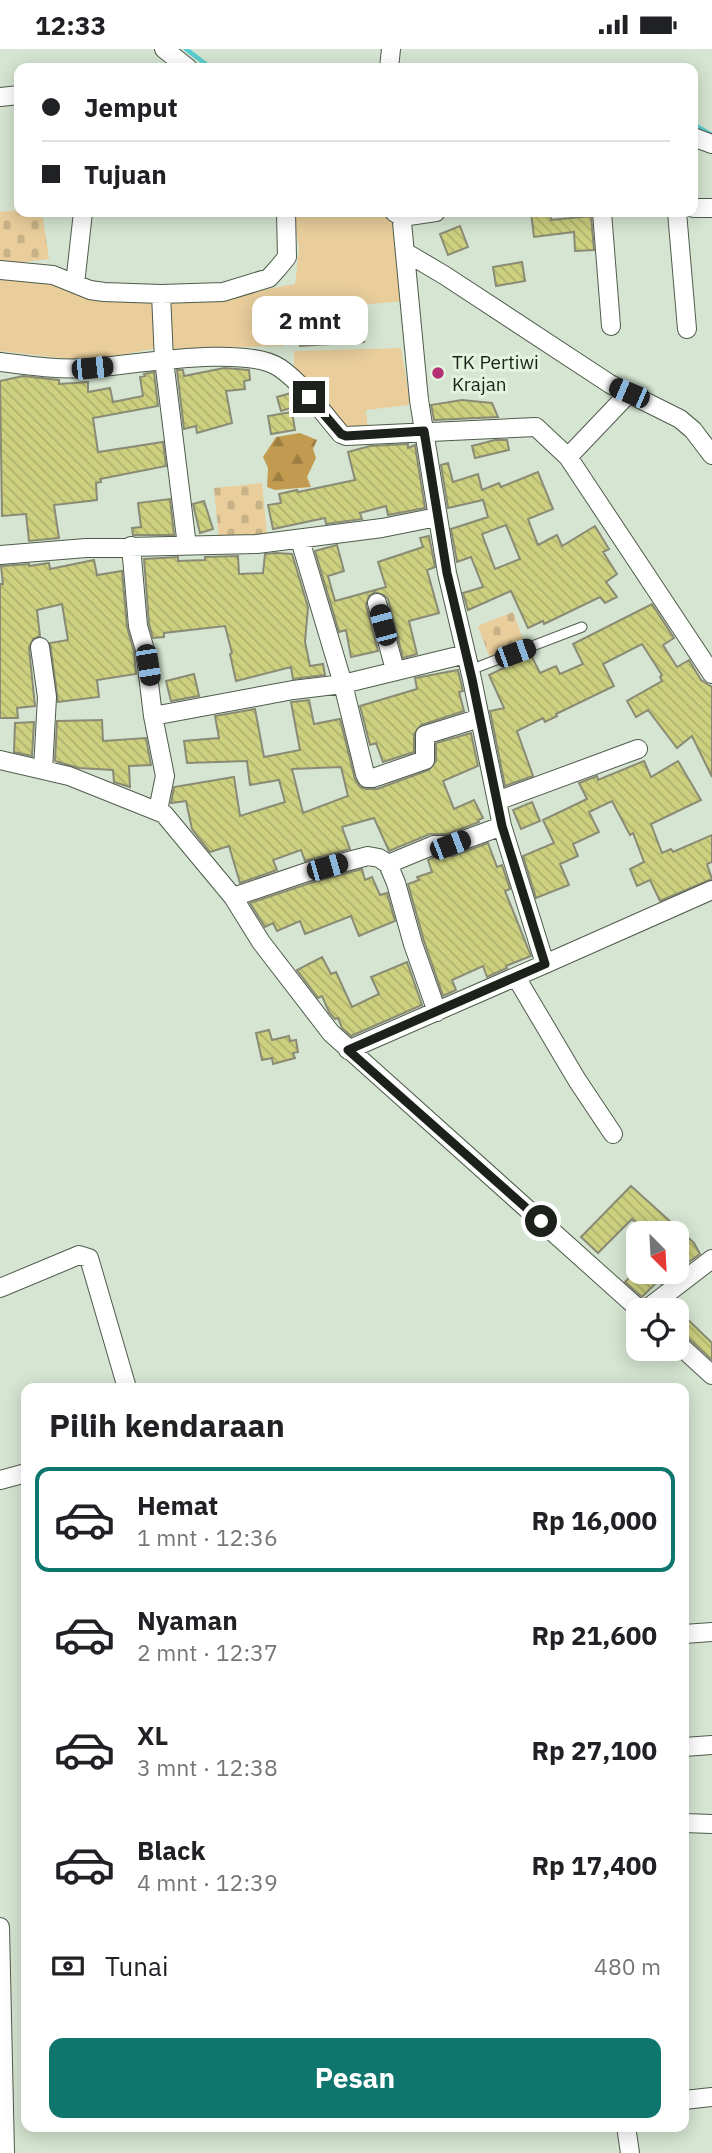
<!DOCTYPE html>
<html lang="id">
<head>
<meta charset="utf-8">
<style>
  :root { --surface:#fff; --page:#f2f2f2; --text:#202124; --muted:#757577; --line:#e0e0e0; --accent:#0f766e }
  body { margin:0; font-family:"IBM Plex Sans",sans-serif; background:var(--page); color:var(--text); height:100vh; display:flex; flex-direction:column; font-size:26px; white-space:nowrap }
  * { box-sizing:border-box; margin:0 }
  p { font-size:23px; color:var(--muted) }
  .icon { flex:none; width:38px; height:38px; fill:none; stroke:currentColor; stroke-width:2; stroke-linecap:round; stroke-linejoin:round }
  .map { position:relative; flex:1; overflow:hidden }
  .panel { position:absolute; left:21px; top:1334px; width:668px; height:749px; display:flex; flex-direction:column; background:var(--surface); border-radius:14px; box-shadow:0 4px 18px #0003 }
  .panel>* { flex:none }
  .top-card { position:absolute; left:14px; top:14px; width:684px; height:154px; border-radius:14px; box-shadow:0 4px 18px #0003; display:grid; align-content:center; height:154px; padding:0 28px; background:var(--surface) }
  .needle { width:46px; rotate:156deg }
  .tools { position:absolute; left:626px; top:1172px; display:grid; gap:14px }
  .tools a { display:grid; place-items:center; width:63px; height:63px; border-radius:14px; background:var(--surface); box-shadow:0 4px 18px #0003; font-size:35px }
  .end { position:absolute; width:32px; height:32px; margin:-16px; border:9px solid #1c221b; background:#fff; box-shadow:0 0 0 4px #fff }
  .from { border-radius:50% }
  .bubble { position:absolute; height:49px; border-radius:14px; background:var(--surface); box-shadow:0 4px 18px #0003; font-size:23px; font-weight:700; line-height:49px; text-align:center }
  .car { position:absolute; width:21px; height:42px; margin:-21px -10px; border-radius:9px; box-shadow:0 0 5px 2px #0007; background:linear-gradient(#222 24%,#8ab4d8 0 40%,#222 0 76%,#8ab4d8 0 86%,#222 0) }
  .top-card b { display:flex; align-items:center; gap:24px; height:66px; font-size:26px }
  .top-card b+b { border-top:2px solid var(--line) }
  .top-card i { width:18px; height:18px; background:var(--text) }
  ul { padding:0; list-style:none }
  li { display:flex; align-items:center; gap:21px; height:105px; margin:0 14px 10px; padding:0 14px; border:4px solid transparent; border-radius:14px }
  li div { flex:1 }
  li b { display:block; font-size:26px }
  li em { font-style:normal; font-weight:700 }
  li.on { border-color:var(--accent) }
  li>.icon { width:63px; height:63px; stroke-width:1.5 }
  h2 { padding:0 28px; font-size:32px; line-height:84px }
  .pay { display:flex; align-items:center; gap:18px; height:77px; padding:0 28px; font-size:26px }
  .pay p { margin-inline-start:auto }
  .button { display:flex; gap:14px; margin-top:auto; padding:14px 28px }
  .button a { flex:1; height:80px; border-radius:14px; background:var(--accent); color:#fff; font-size:28px; font-weight:700; line-height:80px; text-align:center }
  .status { display:flex; justify-content:space-between; align-items:center; height:49px; padding:0 35px; background:var(--surface); direction:ltr }
  .status svg { height:19px; fill:currentColor }
  .map>svg:first-child { display:block }
</style>
</head>
<body>
<div class="status"><b>12:33</b><svg viewBox="0 0 49 12"><path d="M0 12V9h3v3zM5 12V6h3v6zM10 12V3h3v9zM15 12V0h3v12zM26 1h20v11H26zM47 4h2v5h-2z"/></svg></div>
<div class="map">
<svg width="712" height="2104" viewBox="0 0 712 2104">
  <defs>
    <pattern id="forest-firs" width="22" height="20" patternUnits="userSpaceOnUse" patternTransform="scale(1.75)"><rect width="22" height="20" fill="#c29b51"/><path d="M5 1l3.5 6h-7zM16 11l3.5 6h-7z" fill="#9d7e42"/></pattern>
    <pattern id="cemetery-stones" width="16" height="16" patternUnits="userSpaceOnUse" patternTransform="scale(1.75)"><rect width="16" height="16" fill="#e9ce9c"/><path d="M2 7V4a2 2 0 0 1 4 0v3zM10 15v-3a2 2 0 0 1 4 0v3z" fill="#c7b186"/></pattern>
    <pattern id="building-back-hatch" width="6" height="6" patternUnits="userSpaceOnUse" patternTransform="scale(1.75)"><rect width="6" height="6" fill="#ccd07f"/><path d="M-1 5l2 2M0 0l6 6M5-1l2 2" fill="none" stroke="#afb26d"/></pattern>
  </defs>
  <rect width="100%" height="100%" fill="#d5e5d1"/>
  <path fill="#e9ce9c" d="M293,163H380L394,174L406,252L286,262L284,297L173,300L170,243L182,244L198,253L295,235L299,199Z
    M0,227L153,246L158,299L87,312L0,302Z
    M401,299L410,353L408,356L366,361L368,383H345L294,326V302Z"/>
  <path fill="url(#forest-firs)" d="M300,384L317,391L313,400L316,409L307,428L311,438L275,441L267,438L268,419L263,408L276,388Z"/>
  <path fill="url(#cemetery-stones)" d="M19,161V163H42L49,210L0,216V163Z
    M262,434L267,485L219,490L214,439Z
    M513,563L526,599L491,612L478,577Z"/>
  <g fill="none" stroke-linecap="round" stroke-linejoin="round">
    <path stroke="#5acdd1" stroke-width="4.5" d="M186,0L211,19
      M693,75L712,86"/>
  </g>
  <path fill="url(#building-back-hatch)" stroke="#8a8b75" stroke-width="2" fill-rule="evenodd" d="M531,163H550L551,171L591,167L594,201L575,202L574,183L534,188Z
    M460,177L468,198L448,206L440,185Z
    M522,213L525,232L496,237L493,218Z
    M362,262L364,293L300,297L299,266Z
    M224,319L249,321L250,331L244,332L245,340L226,342L232,374L197,384L196,377L184,380L177,321H183L184,327Z
    M154,323L158,357L93,369L98,403L163,393L166,417L100,430L101,433L96,434L97,451L54,456L59,489L29,492L26,465L2,467L0,332L23,327L59,331V335L88,333V343L110,339L113,353L143,347L140,328L145,327L144,325Z
    M291,344L298,357L281,362L277,348Z
    M462,351L492,354L498,368L434,371L431,356Z
    M292,363L295,381L271,385L268,367Z
    M495,391H507L509,401L475,409L472,397Z
    M408,395V399L415,396L425,459L388,466L386,457L360,464L362,470L326,475L325,469L273,480L268,456L281,454L279,445L297,441L298,443L355,431L348,403L370,397Z
    M448,414L453,433L478,425L482,441L499,434L501,438L538,423L553,460L528,470L538,496L557,486L562,497L595,477L609,500L603,503L617,525L606,533L617,548L605,554L600,548L544,575L543,572L528,579L511,542L468,561L463,544L483,538L471,508L457,513L451,480L488,468L483,451L448,459L441,416ZM506,476L520,510L495,520L482,485Z
    M170,450L174,486H133L132,479L141,478L138,454Z
    M204,452L213,480L200,484L193,455Z
    M429,487L435,518L427,521L439,564L409,572L417,605L403,609L388,550L384,546L375,543L369,547L366,556L378,602L351,608L346,581L339,583L315,502L337,496L344,522L328,527L335,552L386,538L378,513L423,498L420,489Z
    M276,504L292,505L308,558L305,593L310,617L323,615L325,626L293,630L291,618L236,632L230,605L232,604L225,577L164,584V588L153,589L149,575L144,510L178,508V512L205,511V508L238,507L239,525L263,524L265,505Z
    M94,511L97,526L122,522L127,578L134,603L136,625L97,631L99,648L58,653L50,594L68,591L62,555L37,561L40,587L33,590L29,599L35,657L17,659L18,669H0V535H3L1,517L29,515V517L49,514L50,520Z
    M652,555L674,589L663,596L677,618L689,611L701,631L712,638V728L692,687L677,699L648,661L636,668L627,652L662,632L660,628L662,626L642,595L603,615L614,637L556,665L557,667L545,673L543,669L517,682L533,727L505,737L490,662L504,659L489,626L531,606L540,624L556,617L560,625L583,615L573,595Z
    M458,621L463,642L459,643L464,662L421,676L414,685V703L383,713L376,694L370,696L360,657L417,640L415,629Z
    M194,625L199,647L171,652L166,632Z
    M309,651L314,675L340,670L355,730L360,738L366,740H377L429,721L436,712V694L471,684L478,717L443,732L454,760L474,751L483,769L478,771L479,773L448,785H430L389,802L374,769L342,778L350,800L305,812L301,801L273,811L277,821L240,834L229,797L210,803L192,780L186,752L171,754L174,738L234,728L240,767L285,753L279,731L250,736L247,712L187,714L184,692L219,689L215,667L255,660L264,708L300,701L291,653ZM341,718L348,747L303,764L292,720Z
    M102,671L103,692L146,689L151,716L129,717L130,738L114,733L113,721L79,719L55,712L57,672Z
    M34,673L32,707L14,703L15,674Z
    M644,712L651,728L678,712L701,751L651,775L662,804L671,800L673,803L712,786V813L707,815L712,830L660,852L650,831L637,837L630,820L644,813L633,784L630,786L612,752L589,763L599,783L573,795L578,807L560,815L569,836L536,849L523,807L554,794L543,771L587,750L579,734L597,727L598,731Z
    M532,753L540,772L521,780L513,761Z
    M488,794L497,818L502,816L510,840L505,842L531,907L506,917L507,919L487,928L483,917L452,931L456,941L443,947L424,892L408,835L419,831L417,828L432,823L428,811L436,807H453Z
    M362,820L365,831L372,828L380,846L387,844L395,872L359,887L351,867L305,885L300,872L277,882L273,874L265,878L250,854L310,834Z
    M322,908L331,925L336,923L352,958L379,945L371,928L407,913L422,956L351,987L342,979L338,969L335,970L329,963L322,947L318,949L297,921Z
    M269,981L272,991L289,987L290,992L296,991L298,1003L293,1004L295,1009L273,1015L272,1009L262,1011L256,984Z
    M631,1137L694,1194L700,1205L683,1217L677,1210V1185H648L632,1170L598,1204L581,1188Z
    M651,1223H676L661,1235L658,1232L642,1248L625,1233L633,1225L641,1233Z
    M677,1260L712,1294V1311L685,1286L677,1283Z"/>
  <g fill="none" stroke-linecap="round" stroke-linejoin="round">
    <g stroke="#4e5c4b" stroke-width="11">
      <path id="service" d="M470,621L582,578"/>
    </g>
    <g stroke="#4e5c4b" stroke-width="20">
      <path id="minor" d="M164,0L188,19
        M389,19L391,0
        M0,48L19,46
        M693,88L712,95
        M693,159H712
        M394,163L402,168L436,163
        M602,163L611,277
        M677,163L687,280
        M405,203L444,226L610,335L680,370L693,381L712,406
        M0,221L53,226L90,241L104,243L161,245L223,243L269,229L278,219L287,208L286,163
        M75,235L83,163
        M161,245L164,311L187,497
        M0,313C30,317 60,321 90,319C133,316 246,295 280,319C303,335 322,363 341,385L346,387L536,378L568,408L712,625
        M568,408L629,344
        M300,491L343,635L466,605
        M131,497L138,577L145,601L153,667L165,727L158,761
        M0,506L86,499L257,495L382,479L437,468
        M377,554L395,621
        M40,598L47,648L43,721
        M153,667L293,641L343,635L365,725L367,729H373L425,711V686L480,669
        M0,711L69,727L164,765L233,848L261,893L331,984L641,1262
        M497,752L638,700
        M388,815L434,796H450L502,777
        M233,848L307,823L368,807L379,809L388,815L396,834L413,895L437,963
        M545,915L712,841
        M516,928L577,1031L613,1085
        M348,1001L545,915L502,777L472,630L447,524L419,351L401,163
        M0,1239L79,1206L89,1209L127,1339
        M644,1262L712,1210
        M677,1294L712,1326
        M0,1431L26,1424
        M684,1585L712,1583
        M684,1698L712,1696
        M684,1774L712,1775
        M0,1878L5,2104
        M684,2051L712,2048
        M626,2077L630,2104"/>
    </g>
    <use href="#service" stroke="#fff" stroke-width="9"/>
    <use href="#minor" stroke="#fff" stroke-width="18"/>
  </g>
  <g fill="none" stroke-linecap="round" stroke-linejoin="round">
    <path stroke="#1c221b" stroke-width="9" d="M309,348L341,385L346,387L424,382L447,524L472,630L502,777L545,915L348,1001L541,1172"/>
  </g>
  <circle fill="#b42f73" stroke="#e2f3de" stroke-width="2.5" cx="438" cy="324" r="7"/>
  <g text-anchor="middle" stroke-width="6" stroke-linejoin="round" paint-order="stroke">
    <g font-size="19" fill="#1c221b" stroke="#e2f3de" text-anchor="start">
      <text x="452" y="320">TK Pertiwi<tspan x="452" dy="22">Krajan</tspan></text>
    </g>
  </g>
</svg>
<div class="tools">
<a><svg class="needle" viewBox="-14 -14 28 28"><path d="M0-13l5 13h-10z" fill="#e53935"/><path d="M0 13l5-13h-10z" fill="#757577"/></svg></a>
<a><svg class="icon" aria-label="locate" viewBox="0 0 24 24"><circle cx="12" cy="12" r="6"/><path d="M12 2v4M12 18v4M2 12h4M18 12h4"/></svg></a>
</div>
<i class="end from" style="left:541px;top:1172px"></i>
<i class="end" style="left:309px;top:348px"></i>
<div class="bubble" style="left:252px;top:247px;width:116px">2 mnt</div>
<i class="car" style="left:92px;top:319px;rotate:84deg"></i>
<i class="car" style="left:629px;top:344px;rotate:293deg"></i>
<i class="car" style="left:383px;top:576px;rotate:345deg"></i>
<i class="car" style="left:515px;top:604px;rotate:70deg"></i>
<i class="car" style="left:148px;top:616px;rotate:171deg"></i>
<i class="car" style="left:450px;top:796px;rotate:69deg"></i>
<i class="car" style="left:327px;top:818px;rotate:74deg"></i>
<div class="top-card">
<b><i class="from"></i>Jemput</b>
<b><i></i>Tujuan</b>
</div>
<section class="panel">
<h2>Pilih kendaraan</h2>
<ul>
<li class="on"><svg class="icon" aria-label="car" viewBox="0 0 24 24"><path d="M5 17H2v-5l4-1 3-4h7l3 4 3 1v5h-3M9 17h6M6 11h13"/><circle cx="7" cy="17" r="2"/><circle cx="17" cy="17" r="2"/></svg><div><b>Hemat</b><p>1 mnt · 12:36</p></div><em>Rp 16,000</em></li>
<li><svg class="icon" aria-label="car" viewBox="0 0 24 24"><path d="M5 17H2v-5l4-1 3-4h7l3 4 3 1v5h-3M9 17h6M6 11h13"/><circle cx="7" cy="17" r="2"/><circle cx="17" cy="17" r="2"/></svg><div><b>Nyaman</b><p>2 mnt · 12:37</p></div><em>Rp 21,600</em></li>
<li><svg class="icon" aria-label="car" viewBox="0 0 24 24"><path d="M5 17H2v-5l4-1 3-4h7l3 4 3 1v5h-3M9 17h6M6 11h13"/><circle cx="7" cy="17" r="2"/><circle cx="17" cy="17" r="2"/></svg><div><b>XL</b><p>3 mnt · 12:38</p></div><em>Rp 27,100</em></li>
<li><svg class="icon" aria-label="car" viewBox="0 0 24 24"><path d="M5 17H2v-5l4-1 3-4h7l3 4 3 1v5h-3M9 17h6M6 11h13"/><circle cx="7" cy="17" r="2"/><circle cx="17" cy="17" r="2"/></svg><div><b>Black</b><p>4 mnt · 12:39</p></div><em>Rp 17,400</em></li>
</ul>
<div class="pay"><svg class="icon" aria-label="cash" viewBox="0 0 24 24"><path d="M3 7h18v10H3z"/><circle cx="12" cy="12" r="2"/></svg>Tunai<p>480 m</p></div>
<div class="button"><a>Pesan</a></div>
</section>
</div>
</body>
</html>
